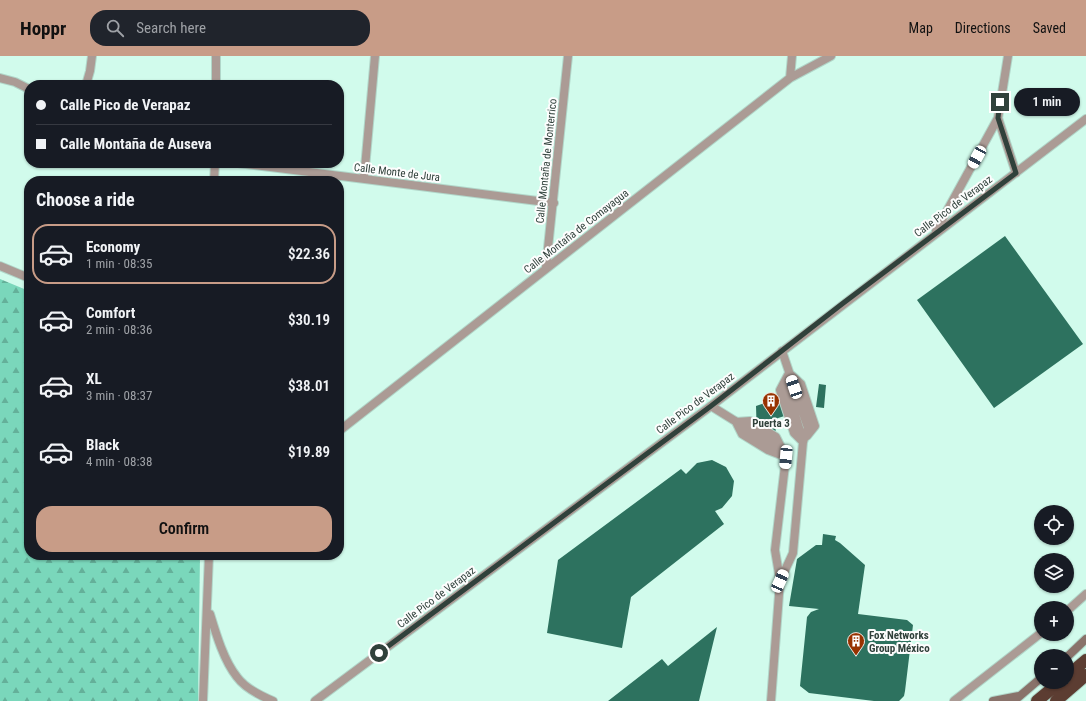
<!DOCTYPE html>
<html lang="en">
<head>
<meta charset="utf-8">
<style>
  :root { --surface:#171b24; --page:#20242c; --text:#f1f3f6; --muted:#9ea1a6; --line:#363941; --accent:#c89c87 }
  body { margin:0; font-family:"Roboto Condensed",sans-serif; background:var(--page); color:var(--text); height:100vh; display:flex; flex-direction:column; font-size:15px; white-space:nowrap }
  * { box-sizing:border-box; margin:0 }
  p { font-size:13px; color:var(--muted) }
  .icon { flex:none; width:22px; height:22px; fill:none; stroke:currentColor; stroke-width:2; stroke-linecap:round; stroke-linejoin:round }
  .map { position:relative; flex:1; overflow:hidden }
  .side { position:absolute; left:24px; top:120px; width:320px; height:384px; display:flex; flex-direction:column; background:var(--surface); border-radius:16px; box-shadow:0 1px 3px #0004 }
  .side>* { flex:none }
  .hud { position:absolute; left:24px; top:24px; width:320px; height:88px; border-radius:16px; box-shadow:0 1px 3px #0004; display:grid; align-content:center; height:88px; padding:0 12px; background:var(--surface) }
  .tools { position:absolute; left:1034px; top:449px; display:grid; gap:8px }
  .tools a { display:grid; place-items:center; width:40px; height:40px; border-radius:50%; background:var(--surface); box-shadow:0 1px 3px #0004; font-size:20px }
  .end { position:absolute; width:18px; height:18px; margin:-9px; border:5px solid #30413b; background:#fff; box-shadow:0 0 0 2px #fff }
  .from { border-radius:50% }
  .bubble { position:absolute; height:28px; border-radius:14px; background:var(--surface); box-shadow:0 1px 3px #0004; font-size:13px; font-weight:600; line-height:28px; text-align:center }
  .car { position:absolute; width:12px; height:24px; margin:-12px -6px; border-radius:5px; box-shadow:0 0 3px 1px #0007; background:linear-gradient(#fff 24%,#345 0 40%,#fff 0 76%,#345 0 86%,#fff 0) }
  .hud b { display:flex; align-items:center; gap:14px; height:38px; font-size:15px }
  .hud b+b { border-top:1px solid var(--line) }
  .hud i { width:10px; height:10px; background:var(--text) }
  ul { padding:0; list-style:none }
  li { display:flex; align-items:center; gap:12px; height:60px; margin:0 8px 6px; padding:0 4px; border:2px solid transparent; border-radius:16px }
  li div { flex:1 }
  li b { display:block; font-size:15px }
  li em { font-style:normal; font-weight:600 }
  li.active { border-color:var(--accent) }
  li>.icon { width:36px; height:36px; stroke-width:1.5 }
  h2 { padding:0 12px; font-size:18px; line-height:48px }
  .primary-button { display:flex; gap:8px; margin-top:auto; padding:8px 12px }
  .primary-button a { flex:1; height:46px; border-radius:16px; background:var(--accent); color:#111; font-size:16px; font-weight:600; line-height:46px; text-align:center }
  header { display:flex; align-items:center; gap:24px; box-sizing:border-box; height:56px; padding:0 20px; background:var(--accent); color:#111 }
  header strong { font-size:19px }
  nav { display:flex; gap:22px; margin-inline-start:auto; font-size:14px }
  .search { width:280px; height:36px; background:var(--page); display:flex; align-items:center; gap:10px; box-sizing:border-box; padding:0 14px; border-radius:16px; color:var(--muted); font-size:15px }
  .map>svg:first-child { display:block }
</style>
</head>
<body>
<header>
<strong>Hoppr</strong>
<div class="search"><svg class="icon" aria-label="search" viewBox="0 0 24 24"><circle cx="10" cy="10" r="6"/><path d="M15 15l6 6"/></svg>Search here</div>
<nav><a>Map</a><a>Directions</a><a>Saved</a></nav>
</header>
<div class="map">
<svg width="1086" height="645" viewBox="0 0 1086 645">
  <defs>
    <pattern id="forest-firs" width="22" height="20" patternUnits="userSpaceOnUse"><rect width="22" height="20" fill="#7ad7bb"/><path d="M5 1l3.5 6h-7zM16 11l3.5 6h-7z" fill="#64b099"/></pattern>
  </defs>
  <rect width="100%" height="100%" fill="#d1fbec"/>
  <path fill="url(#forest-firs)" d="M0,223L29,235V499H200L198,645H0Z"/>
  <path fill="#2d725f" d="M1005,180L1083,288L994,352L917,244Z
    M819,328L826,329L824,352L816,351Z
    M788,339L794,357L775,363L776,382L757,383L756,350Z
    M712,404L726,411L734,425L732,440L722,452L715,455L724,468L631,541L622,592L547,577L558,504L681,413L686,418L697,407Z
    M823,478L836,480L835,484L840,487L865,509L858,558L907,564L913,569L905,635L904,640L899,645H874L809,637L800,630L807,561L811,556L819,553L789,550L797,503L816,489H822Z
    M717,571L699,645H608L662,603L668,610Z"/>
  <g fill="none" stroke-linecap="round" stroke-linejoin="round">
    <g stroke="#b1d6c9" stroke-width="10">
      <path id="service" d="M789,317L780,334L794,377L803,386
        M790,318L801,328L815,370L807,380
        M789,323L787,332L803,385
        M711,350L772,388L786,401L775,494L780,524
        M750,365L776,381L786,401L768,394L742,378L736,366Z
        M1067,555L1086,538
        M771,645L780,525L793,497L803,386L808,372L782,295
        M954,645L1041,577"/>
    </g>
    <g stroke="#b1d6c9" stroke-width="10">
      <path id="minor" d="M0,22L15,26L29,33
        M790,22L792,0
        M86,29L90,15L92,0
        M216,29V0
        M998,62L1016,117
        M238,107L554,147
        M364,123L375,0
        M214,125L215,107
        M936,175L998,62L1008,0
        M0,210L29,222
        M546,211L568,0
        M339,375L790,22L831,0
        M210,558C216,578 224,605 237,621C245,632 261,640 273,645
        M203,645L209,499
        M315,645L711,350L1086,63"/>
    </g>
    <g stroke="#b1d6c9" stroke-width="10">
      <path id="secondary" d="M1067,601L1086,583
        M993,645L1019,640
        M1014,645L1041,622"/>
    </g>
    <g stroke="#b1d6c9" stroke-width="14">
      <path id="motorway" d="M1067,620L1086,604
        M1037,645L1060,626
        M1056,645L1086,619"/>
    </g>
    <use href="#service" stroke="#ab9b95" stroke-width="8"/>
    <use href="#minor" stroke="#ab9b95" stroke-width="8"/>
    <use href="#secondary" stroke="#89726a" stroke-width="8"/>
    <use href="#motorway" stroke="#5c3d32" stroke-width="12"/>
  </g>
  <g fill="none" stroke-linecap="round" stroke-linejoin="round">
    <path stroke="#30413b" stroke-width="5" d="M379,597L711,350L842,248L1016,117L998,62L1000,46"/>
  </g>
  <defs>
    <g id="building-pin" transform="scale(0.9)"><path d="M0 17L-7.5 6A9.5 9.5 0 1 1 7.5 6Z" fill="#973200" stroke="#fdfdfd"/><path d="M-4-6H4V6H1V3H-1V6H-4ZM-2.5-4.3h1.7v1.8h-1.7ZM.8-4.3h1.7v1.8H.8ZM-2.5-1h1.7V.8h-1.7ZM.8-1h1.7V.8H.8Z" fill="#fff"/></g>
  </defs>
  <g fill-rule="evenodd">
    <use href="#building-pin" x="771" y="345"/>
    <use href="#building-pin" x="856" y="585"/>
  </g>
  <g text-anchor="middle" stroke-width="4" stroke-linejoin="round" paint-order="stroke">
    <g font-size="11" fill="#30413b" stroke="#fdfdfd">
      <text transform="translate(546 105) rotate(-84)" y="4">Calle Montaña de Monterrico</text>
      <text transform="translate(397 116) rotate(7)" y="4">Calle Monte de Jura</text>
      <text transform="translate(953 150) rotate(-37)" y="4">Calle Pico de Verapaz</text>
      <text transform="translate(576 175) rotate(-38)" y="4">Calle Montaña de Comayagua</text>
      <text transform="translate(695 347) rotate(-37)" y="4">Calle Pico de Verapaz</text>
      <text transform="translate(436 541) rotate(-37)" y="4">Calle Pico de Verapaz</text>
    </g>
    <g font-size="11" font-weight="bold" fill="#30413b" stroke="#fdfdfd">
      <text x="771" y="371">Puerta 3</text>
      <text x="869" y="583" text-anchor="start">Fox Networks<tspan x="869" dy="13">Group México</tspan></text>
    </g>
  </g>
</svg>
<div class="tools">
<a><svg class="icon" aria-label="locate" viewBox="0 0 24 24"><circle cx="12" cy="12" r="6"/><path d="M12 2v4M12 18v4M2 12h4M18 12h4"/></svg></a>
<a><svg class="icon" aria-label="layers" viewBox="0 0 24 24"><path d="M12 4l9 5-9 5-9-5zM3 14l9 5 9-5"/></svg></a>
<a>+</a>
<a>−</a>
</div>
<i class="end from" style="left:379px;top:597px"></i>
<i class="end" style="left:1000px;top:46px"></i>
<div class="bubble" style="left:1014px;top:32px;width:66px">1 min</div>
<i class="car" style="left:977px;top:101px;rotate:209deg"></i>
<i class="car" style="left:794px;top:331px;rotate:341deg"></i>
<i class="car" style="left:786px;top:401px;rotate:185deg"></i>
<i class="car" style="left:780px;top:525px;rotate:24deg"></i>
<div class="hud">
<b><i class="from"></i>Calle Pico de Verapaz</b>
<b><i></i>Calle Montaña de Auseva</b>
</div>
<section class="side">
<h2>Choose a ride</h2>
<ul>
<li class="active"><svg class="icon" aria-label="car" viewBox="0 0 24 24"><path d="M5 17H2v-5l4-1 3-4h7l3 4 3 1v5h-3M9 17h6M6 11h13"/><circle cx="7" cy="17" r="2"/><circle cx="17" cy="17" r="2"/></svg><div><b>Economy</b><p>1 min · 08:35</p></div><em>$22.36</em></li>
<li><svg class="icon" aria-label="car" viewBox="0 0 24 24"><path d="M5 17H2v-5l4-1 3-4h7l3 4 3 1v5h-3M9 17h6M6 11h13"/><circle cx="7" cy="17" r="2"/><circle cx="17" cy="17" r="2"/></svg><div><b>Comfort</b><p>2 min · 08:36</p></div><em>$30.19</em></li>
<li><svg class="icon" aria-label="car" viewBox="0 0 24 24"><path d="M5 17H2v-5l4-1 3-4h7l3 4 3 1v5h-3M9 17h6M6 11h13"/><circle cx="7" cy="17" r="2"/><circle cx="17" cy="17" r="2"/></svg><div><b>XL</b><p>3 min · 08:37</p></div><em>$38.01</em></li>
<li><svg class="icon" aria-label="car" viewBox="0 0 24 24"><path d="M5 17H2v-5l4-1 3-4h7l3 4 3 1v5h-3M9 17h6M6 11h13"/><circle cx="7" cy="17" r="2"/><circle cx="17" cy="17" r="2"/></svg><div><b>Black</b><p>4 min · 08:38</p></div><em>$19.89</em></li>
</ul>
<div class="primary-button"><a>Confirm</a></div>
</section>
</div>
</body>
</html>
